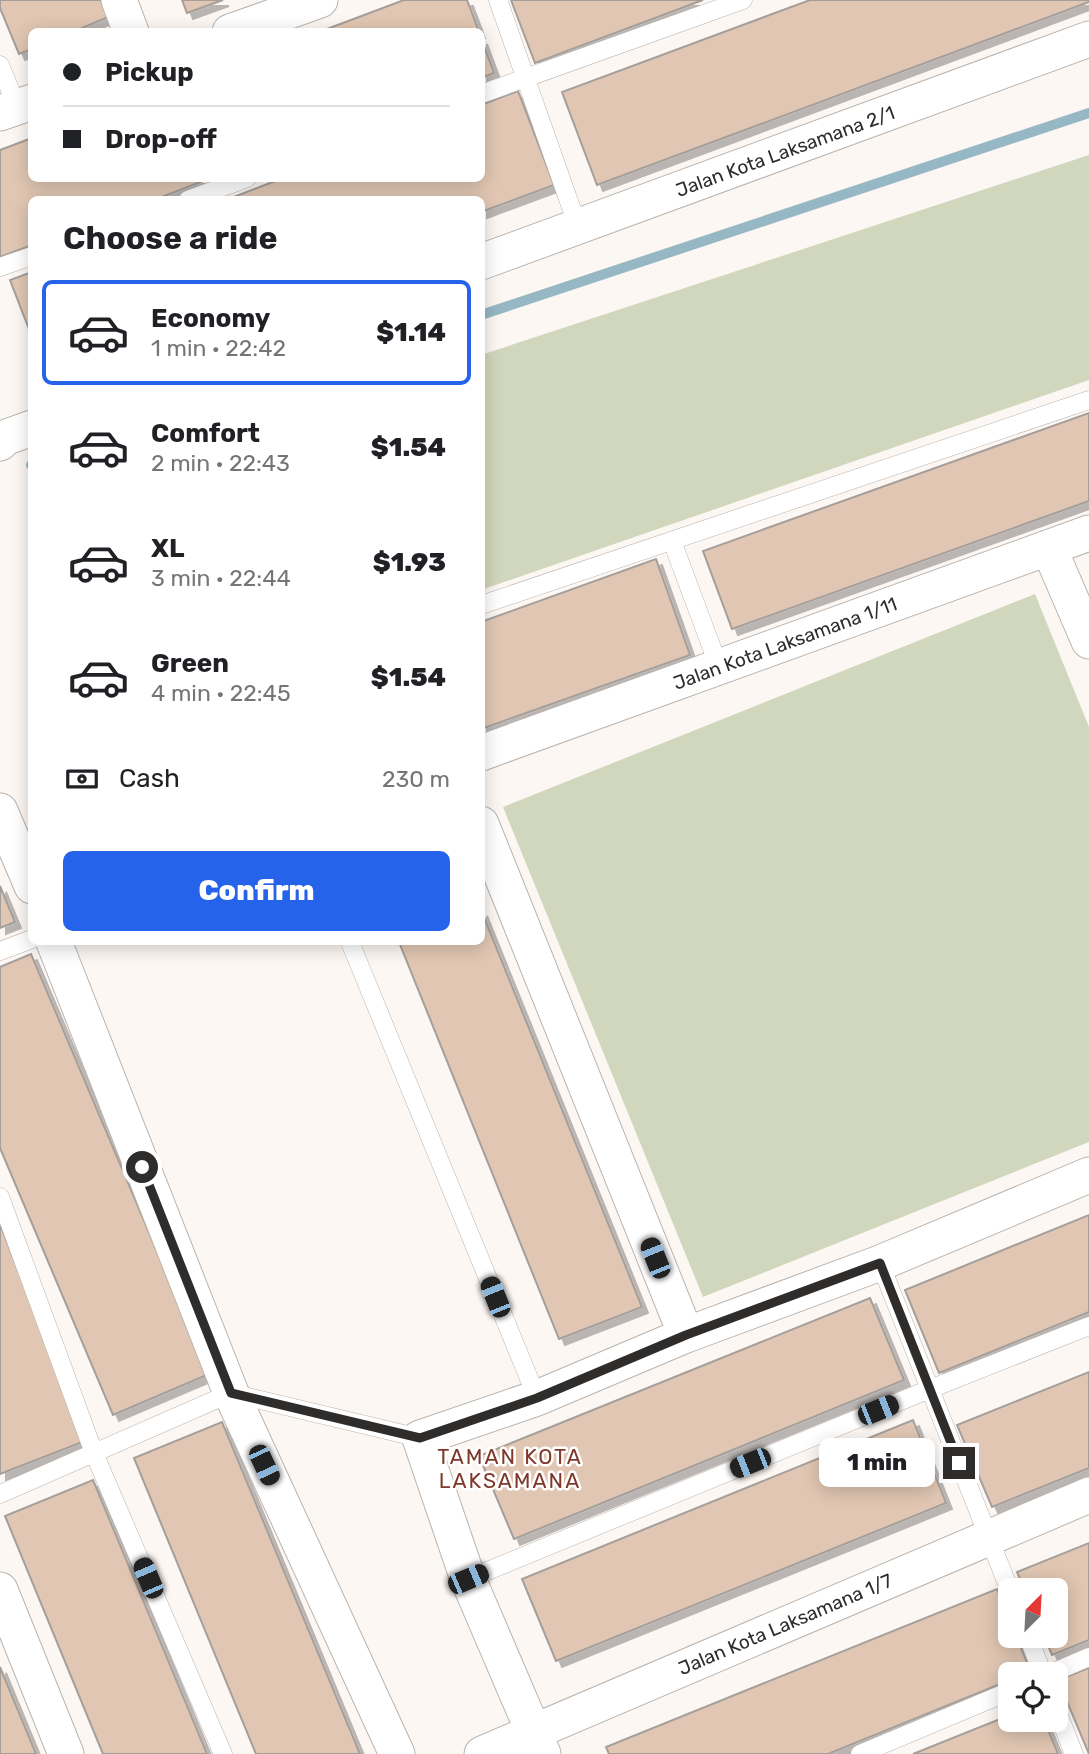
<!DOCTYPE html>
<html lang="en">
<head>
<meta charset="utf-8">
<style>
  :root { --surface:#fff; --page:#f6f6f6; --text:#202124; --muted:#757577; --line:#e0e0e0; --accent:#2563eb }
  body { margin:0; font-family:Rubik,sans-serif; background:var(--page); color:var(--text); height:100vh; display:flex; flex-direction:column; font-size:26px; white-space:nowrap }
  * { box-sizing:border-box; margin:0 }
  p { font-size:23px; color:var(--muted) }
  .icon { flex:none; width:38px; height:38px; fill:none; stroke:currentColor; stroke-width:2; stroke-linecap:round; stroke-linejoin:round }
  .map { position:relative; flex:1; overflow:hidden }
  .details { position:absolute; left:28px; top:196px; width:457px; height:749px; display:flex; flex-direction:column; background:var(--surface); border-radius:10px; box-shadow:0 4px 18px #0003 }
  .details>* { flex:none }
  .top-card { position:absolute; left:28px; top:28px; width:457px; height:154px; border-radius:10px; box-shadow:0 4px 18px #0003; display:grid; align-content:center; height:154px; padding:0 35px; background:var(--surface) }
  .needle { width:46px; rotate:24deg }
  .fabs { position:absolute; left:998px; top:1578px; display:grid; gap:14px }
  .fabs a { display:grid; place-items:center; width:70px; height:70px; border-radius:10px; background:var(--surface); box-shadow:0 4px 18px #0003; font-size:35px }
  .end { position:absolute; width:32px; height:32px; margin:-16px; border:9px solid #2f2d2b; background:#fff; box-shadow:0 0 0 4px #fff }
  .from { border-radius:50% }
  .bubble { position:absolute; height:49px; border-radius:10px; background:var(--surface); box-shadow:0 4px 18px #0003; font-size:23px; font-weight:800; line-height:49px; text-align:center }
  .car { position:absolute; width:21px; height:42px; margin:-21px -10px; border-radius:9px; box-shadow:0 0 5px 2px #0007; background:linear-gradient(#222 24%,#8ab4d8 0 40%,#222 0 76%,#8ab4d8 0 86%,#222 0) }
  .top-card b { display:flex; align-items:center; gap:24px; height:66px; font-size:26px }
  .top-card b+b { border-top:2px solid var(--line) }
  .top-card i { width:18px; height:18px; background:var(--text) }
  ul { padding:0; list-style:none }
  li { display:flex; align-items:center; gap:21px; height:105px; margin:0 14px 10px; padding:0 21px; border:4px solid transparent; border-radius:10px }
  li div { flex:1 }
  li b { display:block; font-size:26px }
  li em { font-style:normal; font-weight:800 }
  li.on { border-color:var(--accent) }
  li>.icon { width:63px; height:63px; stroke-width:1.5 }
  h2 { padding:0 35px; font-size:32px; line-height:84px }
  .pay { display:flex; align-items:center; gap:18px; height:77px; padding:0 35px; font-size:26px }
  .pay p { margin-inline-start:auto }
  .primary-button { display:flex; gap:14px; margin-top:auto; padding:14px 35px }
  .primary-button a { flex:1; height:80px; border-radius:10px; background:var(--accent); color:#fff; font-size:28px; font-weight:800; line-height:80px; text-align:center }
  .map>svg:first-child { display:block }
</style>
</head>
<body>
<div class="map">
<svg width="1089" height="1754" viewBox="0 0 1089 1754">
  <defs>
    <filter id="shadow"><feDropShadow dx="6" dy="6" stdDeviation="0" flood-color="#0004"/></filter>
  </defs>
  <rect width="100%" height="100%" fill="#fdf7f3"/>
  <path fill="#d1d7bc" d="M1089,155V380L481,590V355Z
    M1035,594L1089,727V1142L703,1297L503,807Z"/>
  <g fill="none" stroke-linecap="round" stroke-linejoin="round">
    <path stroke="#96b8c4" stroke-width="10" d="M481,315L1089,113
      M31,465H32"/>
  </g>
  <path fill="#e1c7b3" stroke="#a49f9a" stroke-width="2" filter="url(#shadow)" d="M0,0H109L115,14L73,32H32V49L19,54L0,8Z
    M182,0H223L187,13Z
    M404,0H467L479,32H319Z
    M511,0H703L535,63Z
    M810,0H1089V2L597,185L562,92Z
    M481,38L494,73L481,78Z
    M518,91L554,185L481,212V200H226L283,178H481V105Z
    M32,138V178H211L154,200H32V245L0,257V150Z
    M32,272V337L10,280Z
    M1089,413V501L732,629L703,551Z
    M656,559L690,655L481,729V622Z
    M0,886L15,922L0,928Z
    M481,910L642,1307L559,1339L399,942H481Z
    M31,954L209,1374L113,1415L0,1148V967Z
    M1089,1215V1312L939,1373L905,1290Z
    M0,1224L85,1441L0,1474Z
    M870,1298L904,1380L514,1539L479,1456Z
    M1089,1372V1468L992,1507L957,1425Z
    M913,1420L946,1503L556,1661L522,1579Z
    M222,1422L360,1754H256L134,1458Z
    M93,1480L207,1754H103L5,1516Z
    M1089,1543V1640L1052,1655L1044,1636H1055V1591H1025L1017,1572Z
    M997,1589L1010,1620V1636H1016L1031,1672L1023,1675H1010V1680L828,1754H609L606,1747Z
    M0,1667L36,1754H0Z
    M1089,1668V1754L1058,1680Z
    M1010,1715V1720H1044L1058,1754H913Z"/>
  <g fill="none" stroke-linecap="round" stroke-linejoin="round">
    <g stroke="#b9b4af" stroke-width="19">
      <path id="service" d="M498,0L578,227
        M0,65L17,107
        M481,94L743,0
        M188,200L247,178
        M0,267L32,256
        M672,541L719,667
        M481,605L1089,400
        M350,942L537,1398
        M0,951L32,939
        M0,1197L94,1453L223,1754
        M880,1263L1010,1591
        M0,1494L231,1393L420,1438
        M468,1579L930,1389L1089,1326
        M1028,1636L1043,1675
        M1047,1675L1089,1657
        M1055,1706L1074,1754
        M860,1754L1010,1691"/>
    </g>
    <g stroke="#b9b4af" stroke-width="37">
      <path id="minor" d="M119,0L131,32
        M230,32L320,0
        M0,113L32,102
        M481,262L1089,39
        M0,443L4,438L32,428
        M1049,548L1089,641
        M481,753L1089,533
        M0,811L32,886
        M481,824L686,1335
        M54,942L231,1393L397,1754
        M0,1590L66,1754
        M482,1754L1089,1495
        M543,1754L468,1579L420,1438L537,1398L686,1335L880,1263L1089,1175"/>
    </g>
    <use href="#service" stroke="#fff" stroke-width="18"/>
    <use href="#minor" stroke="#fff" stroke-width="35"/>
  </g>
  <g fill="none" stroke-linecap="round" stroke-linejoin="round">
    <path stroke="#2f2d2b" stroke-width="9" d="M142,1167L231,1393L420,1438L537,1398L686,1335L880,1263L959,1463"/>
  </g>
  <g text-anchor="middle" stroke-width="5" stroke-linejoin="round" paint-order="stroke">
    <g font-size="19" fill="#2f2d2b" stroke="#fff">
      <text transform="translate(785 151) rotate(-20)" y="7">Jalan Kota Laksamana 2/1</text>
      <text transform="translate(785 643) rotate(-20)" y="7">Jalan Kota Laksamana 1/11</text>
      <text transform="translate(785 1624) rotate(-23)" y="7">Jalan Kota Laksamana 1/7</text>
    </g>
    <g font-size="21" letter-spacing="2" fill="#7e392a" stroke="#fff">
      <text x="510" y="1464">TAMAN KOTA<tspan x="510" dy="24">LAKSAMANA</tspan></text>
    </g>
  </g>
</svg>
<div class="fabs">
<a><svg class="needle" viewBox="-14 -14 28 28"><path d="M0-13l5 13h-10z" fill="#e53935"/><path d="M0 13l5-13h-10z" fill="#757577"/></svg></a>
<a><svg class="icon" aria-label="locate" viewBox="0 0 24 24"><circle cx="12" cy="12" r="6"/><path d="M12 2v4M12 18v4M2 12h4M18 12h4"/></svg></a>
</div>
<i class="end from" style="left:142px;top:1167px"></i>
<i class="end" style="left:959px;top:1463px"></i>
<div class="bubble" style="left:819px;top:1438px;width:116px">1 min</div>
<i class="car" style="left:655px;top:1258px;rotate:338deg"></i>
<i class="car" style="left:495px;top:1297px;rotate:338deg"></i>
<i class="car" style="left:878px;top:1410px;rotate:68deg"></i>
<i class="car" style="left:750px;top:1463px;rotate:248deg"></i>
<i class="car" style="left:264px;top:1465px;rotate:155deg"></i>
<i class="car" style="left:148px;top:1578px;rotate:337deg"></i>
<i class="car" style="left:468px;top:1579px;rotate:67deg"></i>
<div class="top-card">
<b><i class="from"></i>Pickup</b>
<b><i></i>Drop-off</b>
</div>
<section class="details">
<h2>Choose a ride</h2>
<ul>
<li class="on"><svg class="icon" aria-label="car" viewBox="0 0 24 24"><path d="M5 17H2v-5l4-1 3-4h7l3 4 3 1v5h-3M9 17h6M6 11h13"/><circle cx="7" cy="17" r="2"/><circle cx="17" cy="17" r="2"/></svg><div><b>Economy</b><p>1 min · 22:42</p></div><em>$1.14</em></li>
<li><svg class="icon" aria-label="car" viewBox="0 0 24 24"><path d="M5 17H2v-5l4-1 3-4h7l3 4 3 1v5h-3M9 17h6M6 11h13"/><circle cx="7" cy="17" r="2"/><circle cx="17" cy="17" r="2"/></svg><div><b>Comfort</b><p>2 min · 22:43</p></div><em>$1.54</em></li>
<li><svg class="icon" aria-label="car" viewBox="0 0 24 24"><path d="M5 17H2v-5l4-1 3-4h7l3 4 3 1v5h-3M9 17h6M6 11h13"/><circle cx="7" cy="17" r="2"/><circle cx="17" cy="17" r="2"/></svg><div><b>XL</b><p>3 min · 22:44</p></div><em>$1.93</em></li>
<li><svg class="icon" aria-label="car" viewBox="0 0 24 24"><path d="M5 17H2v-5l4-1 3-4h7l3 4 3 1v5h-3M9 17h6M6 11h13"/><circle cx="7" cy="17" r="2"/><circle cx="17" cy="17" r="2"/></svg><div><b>Green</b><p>4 min · 22:45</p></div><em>$1.54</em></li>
</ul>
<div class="pay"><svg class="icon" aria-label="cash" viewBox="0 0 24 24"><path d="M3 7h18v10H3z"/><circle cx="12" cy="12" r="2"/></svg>Cash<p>230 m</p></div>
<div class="primary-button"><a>Confirm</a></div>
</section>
</div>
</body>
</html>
